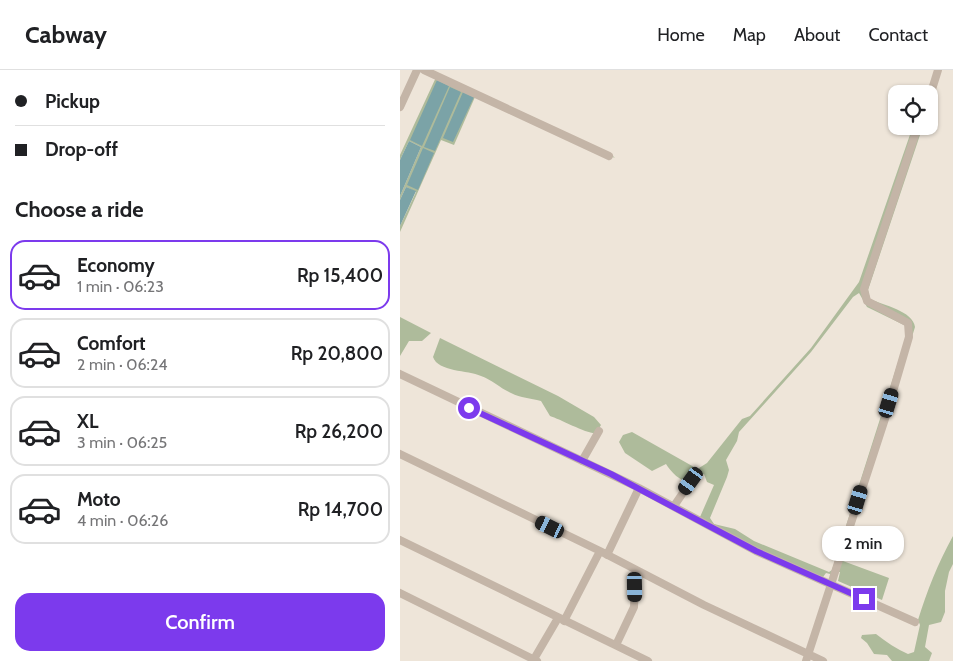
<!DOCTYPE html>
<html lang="en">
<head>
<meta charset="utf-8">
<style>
  :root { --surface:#fff; --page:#f2f2f2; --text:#202124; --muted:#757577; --line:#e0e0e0; --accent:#7c3aed }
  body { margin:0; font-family:Cabin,sans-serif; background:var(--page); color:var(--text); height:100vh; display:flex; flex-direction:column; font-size:19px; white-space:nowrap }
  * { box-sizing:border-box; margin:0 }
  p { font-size:16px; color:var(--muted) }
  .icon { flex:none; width:28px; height:28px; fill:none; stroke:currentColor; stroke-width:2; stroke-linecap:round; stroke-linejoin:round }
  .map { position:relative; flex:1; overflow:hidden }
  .side { display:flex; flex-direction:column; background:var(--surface); width:400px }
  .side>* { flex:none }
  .hud { display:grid; align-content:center; height:110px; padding:0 15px; background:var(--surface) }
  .fabs { position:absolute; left:488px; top:15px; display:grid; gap:10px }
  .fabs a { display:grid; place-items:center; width:50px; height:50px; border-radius:10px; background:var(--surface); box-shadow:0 1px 4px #0004; font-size:25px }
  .end { position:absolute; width:22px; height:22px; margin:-11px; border:6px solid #7c3aed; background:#fff; box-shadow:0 0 0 2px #fff }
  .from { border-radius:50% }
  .bubble { position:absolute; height:35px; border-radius:15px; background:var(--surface); box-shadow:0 1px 4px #0004; font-size:16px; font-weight:600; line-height:35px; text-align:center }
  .car { position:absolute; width:15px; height:30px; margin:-15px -8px; border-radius:6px; box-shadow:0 0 4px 1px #0007; background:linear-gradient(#222 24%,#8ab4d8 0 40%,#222 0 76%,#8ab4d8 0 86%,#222 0) }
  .hud b { display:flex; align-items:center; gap:18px; height:48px; font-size:19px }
  .hud b+b { border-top:1px solid var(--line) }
  .hud i { width:12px; height:12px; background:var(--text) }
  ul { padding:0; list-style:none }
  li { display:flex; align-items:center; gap:15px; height:70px; margin:0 10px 8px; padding:0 5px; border:2px solid var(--line); border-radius:15px }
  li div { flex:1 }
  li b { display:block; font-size:19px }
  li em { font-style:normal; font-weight:600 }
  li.active { border-color:var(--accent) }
  li>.icon { width:45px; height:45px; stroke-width:1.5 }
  h2 { padding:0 15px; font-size:22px; line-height:60px }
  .primary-button { display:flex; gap:10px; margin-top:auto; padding:10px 15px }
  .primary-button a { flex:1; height:58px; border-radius:15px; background:var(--accent); color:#fff; font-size:20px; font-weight:600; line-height:58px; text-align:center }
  header { display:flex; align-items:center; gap:30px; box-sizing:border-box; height:70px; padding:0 25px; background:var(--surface); border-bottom:1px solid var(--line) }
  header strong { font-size:24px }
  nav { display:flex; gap:28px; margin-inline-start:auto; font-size:18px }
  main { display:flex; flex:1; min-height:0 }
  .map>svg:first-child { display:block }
</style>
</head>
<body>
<header>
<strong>Cabway</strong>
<nav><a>Home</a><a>Map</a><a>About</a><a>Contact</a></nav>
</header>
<main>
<section class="side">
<div class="hud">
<b><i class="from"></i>Pickup</b>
<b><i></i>Drop-off</b>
</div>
<h2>Choose a ride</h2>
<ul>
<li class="active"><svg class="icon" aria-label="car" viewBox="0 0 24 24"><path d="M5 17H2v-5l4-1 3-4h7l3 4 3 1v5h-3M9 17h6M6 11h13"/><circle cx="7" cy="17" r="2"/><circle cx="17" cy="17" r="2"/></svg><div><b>Economy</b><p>1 min · 06:23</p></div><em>Rp 15,400</em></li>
<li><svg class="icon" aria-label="car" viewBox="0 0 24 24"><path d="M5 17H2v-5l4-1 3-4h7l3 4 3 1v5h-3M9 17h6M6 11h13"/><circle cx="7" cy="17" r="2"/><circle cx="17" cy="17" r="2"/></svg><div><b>Comfort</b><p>2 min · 06:24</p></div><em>Rp 20,800</em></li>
<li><svg class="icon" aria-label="car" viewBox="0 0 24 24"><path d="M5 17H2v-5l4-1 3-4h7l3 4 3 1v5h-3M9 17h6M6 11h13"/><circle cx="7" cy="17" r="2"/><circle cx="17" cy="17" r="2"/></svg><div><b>XL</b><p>3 min · 06:25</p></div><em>Rp 26,200</em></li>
<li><svg class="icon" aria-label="car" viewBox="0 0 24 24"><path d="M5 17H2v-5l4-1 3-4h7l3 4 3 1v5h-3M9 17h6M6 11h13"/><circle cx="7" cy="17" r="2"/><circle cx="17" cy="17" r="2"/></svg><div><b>Moto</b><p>4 min · 06:26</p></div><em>Rp 14,700</em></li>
</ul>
<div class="primary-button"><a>Confirm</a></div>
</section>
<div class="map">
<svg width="553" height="591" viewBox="0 0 553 591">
  <rect width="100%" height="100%" fill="#eee5d9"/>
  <path fill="#aebb9b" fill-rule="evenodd" d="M38,3L210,83L215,88L75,27L54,75L41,70L0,162V156L16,122L6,117L0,130V126L21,77L9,71L0,90V85Z
    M513,56H523L468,220L470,229C483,235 513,241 515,257L443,491L489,508L482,530L438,511L440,502H434L430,514V504L426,503L423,507L364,483L300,447L314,415L307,412L304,404L299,407V398L307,393L342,349L350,346L411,278L459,212ZM459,223L467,237L506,256L507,264L432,500L429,502L354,471L335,459L314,454L310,448L327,407L329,400L326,390L337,371L339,362L411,282L453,227Z
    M0,247L31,263L22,271H9L0,286Z
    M40,268L158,326L194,347L201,355L196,363C189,365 160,349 150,346L141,331C130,328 121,328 111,323C100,318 92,310 81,306C68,300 38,302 33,287Z
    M232,362L294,397L295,404L292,412C281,413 271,402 266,394L252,401L225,383L219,372L223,365Z
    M553,466V494L549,502L545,521V542L541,552L529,555L525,577L532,583L529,591H492L487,585L474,584L467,573L461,568L462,565L476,564C486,572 497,579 508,584L514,582L520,555L518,550C527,521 538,493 553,466Z"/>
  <path fill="#7ba3a7" d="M37,10L49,16L22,76L10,70Z
    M50,17L61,22L35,81L24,77Z
    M63,22L74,27L53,72L43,68Z
    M9,71L21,77L0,126V90Z
    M23,78L34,83L18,120L7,115Z
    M6,117L16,121L0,156V130Z"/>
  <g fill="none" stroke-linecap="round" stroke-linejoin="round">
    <path stroke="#c4b5a7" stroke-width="8" d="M24,0L209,86
      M529,29L538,0
      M0,37L17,0
      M0,304L239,418L356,481L515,552
      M0,384L200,481L304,535L423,591
      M182,391L199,361
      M274,436L291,411
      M0,470L248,591
      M207,485L239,418
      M0,523L137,591
      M164,551L200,481
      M216,575L234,537L235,513L240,502
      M134,589L158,548
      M406,591L484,352L509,267L508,253L467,231L464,219L518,56"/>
  </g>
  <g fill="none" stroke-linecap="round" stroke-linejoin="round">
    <path stroke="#7c3aed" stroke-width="6" d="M69,338L211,404L356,481L464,529"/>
  </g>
</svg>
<div class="fabs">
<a><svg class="icon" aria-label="locate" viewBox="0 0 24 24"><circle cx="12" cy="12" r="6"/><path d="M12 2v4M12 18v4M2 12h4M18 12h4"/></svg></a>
</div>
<i class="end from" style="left:69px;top:338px"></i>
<i class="end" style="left:464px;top:529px"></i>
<div class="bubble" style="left:422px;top:456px;width:82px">2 min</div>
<i class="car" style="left:489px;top:333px;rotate:17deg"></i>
<i class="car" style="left:291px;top:411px;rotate:216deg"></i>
<i class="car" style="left:458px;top:430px;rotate:17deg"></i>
<i class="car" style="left:150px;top:457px;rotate:296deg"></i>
<i class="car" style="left:235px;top:517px;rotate:179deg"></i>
</div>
</main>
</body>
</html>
